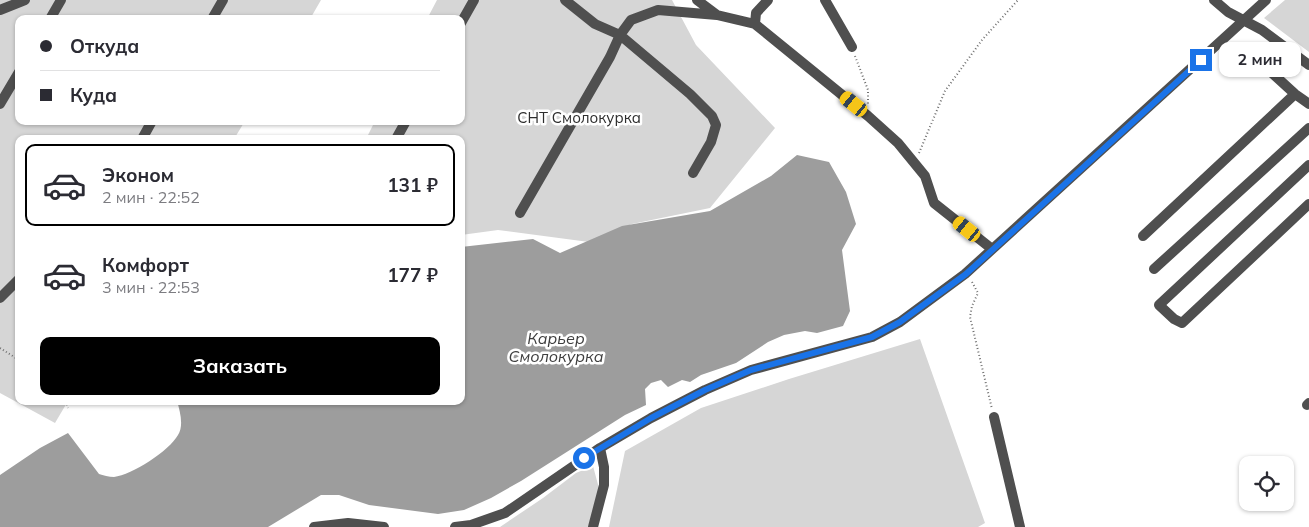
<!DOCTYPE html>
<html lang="ru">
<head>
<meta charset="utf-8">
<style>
  :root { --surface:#fff; --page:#f2f2f3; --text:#2b2b33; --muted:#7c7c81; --line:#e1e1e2; --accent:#000 }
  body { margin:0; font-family:Mulish,sans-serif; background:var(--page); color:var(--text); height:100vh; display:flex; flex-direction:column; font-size:19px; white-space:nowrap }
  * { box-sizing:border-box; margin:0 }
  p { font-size:16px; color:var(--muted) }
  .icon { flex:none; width:28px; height:28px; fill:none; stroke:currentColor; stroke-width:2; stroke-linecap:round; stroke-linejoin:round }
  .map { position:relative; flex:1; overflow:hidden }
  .details { position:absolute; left:15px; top:135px; width:450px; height:270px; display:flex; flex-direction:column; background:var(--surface); border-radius:10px; box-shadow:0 1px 4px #0004 }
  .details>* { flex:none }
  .banner { position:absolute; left:15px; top:15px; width:450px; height:110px; border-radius:10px; box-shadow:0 1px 4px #0004; display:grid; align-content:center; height:110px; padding:0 25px; background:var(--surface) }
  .buttons { position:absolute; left:1239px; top:456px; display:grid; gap:10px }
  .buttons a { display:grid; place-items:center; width:55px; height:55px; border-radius:10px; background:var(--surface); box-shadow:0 1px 4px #0004; font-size:25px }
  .end { position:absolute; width:22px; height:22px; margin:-11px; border:6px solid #1a73e8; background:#fff; box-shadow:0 0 0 2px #fff }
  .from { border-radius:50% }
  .bubble { position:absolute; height:35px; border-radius:10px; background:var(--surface); box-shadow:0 1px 4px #0004; font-size:16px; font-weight:700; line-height:35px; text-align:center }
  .car { position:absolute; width:15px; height:30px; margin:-15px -8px; border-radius:6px; box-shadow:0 0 4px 1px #0007; background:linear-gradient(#f5c518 24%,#345 0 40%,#f5c518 0 76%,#345 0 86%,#f5c518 0) }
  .banner b { display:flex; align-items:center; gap:18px; height:48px; font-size:19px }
  .banner b+b { border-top:1px solid var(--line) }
  .banner i { width:12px; height:12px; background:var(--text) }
  ul { padding:9px 0 0; list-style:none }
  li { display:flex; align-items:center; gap:15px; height:82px; margin:0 10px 8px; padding:0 15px; border:2px solid transparent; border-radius:10px }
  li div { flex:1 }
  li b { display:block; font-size:19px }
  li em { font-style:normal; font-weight:700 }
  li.on { border-color:var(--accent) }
  li>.icon { width:45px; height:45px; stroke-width:1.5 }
  .button { display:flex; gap:10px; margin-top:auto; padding:10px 25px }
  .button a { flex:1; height:58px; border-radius:10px; background:var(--accent); color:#fff; font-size:20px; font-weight:700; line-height:58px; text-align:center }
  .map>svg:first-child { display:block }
</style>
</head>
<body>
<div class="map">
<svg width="1309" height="527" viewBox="0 0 1309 527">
  <rect width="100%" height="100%" fill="#fff"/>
  <path fill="#d6d6d6" d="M0,0H321L310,19H19V121H245L234,139H19V401H68L55,423L0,393Z
    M437,0H672L696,45L775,128L710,208L632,224L589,242L498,230L461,235V139H366L375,121H461V19H427Z
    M1285,0H1309V52L1264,18Z
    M920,339L985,523L978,527H609L625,451L701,408L789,379Z
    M593,466L600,492L588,527H500L543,498L576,473Z"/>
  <path fill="#9d9d9d" d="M797,155L829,162L846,192L856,224L842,250L850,311L843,326L817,333L805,331L784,335L768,342L736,363L701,375L690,382L682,380L668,387L661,380L651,383L645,389L646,405L625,415L521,481L491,498L464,510L438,514L369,505L339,495H321L268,527H0V475L40,448L68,433L99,474C103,475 109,477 114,477C132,475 169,451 178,435C184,426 180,411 177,401H461V247L533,239L560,253L622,226L710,211L771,176Z"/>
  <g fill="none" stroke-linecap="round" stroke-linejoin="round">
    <path stroke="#717171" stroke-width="2" stroke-dasharray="1 2.5" stroke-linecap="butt" d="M855,56L868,90V104
      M919,153L945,91L982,40L1018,0
      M972,282L978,293L972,306L970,317L992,409
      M0,348L19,360
      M66,401L68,408"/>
    <path stroke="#4f4f4f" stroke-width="10" d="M565,0L595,24L620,35L690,94L712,116L716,125L711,142L693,173
      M697,0L717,15
      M825,0L852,47
      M1214,0L1228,12L1262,30L1309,65
      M0,10L25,0
      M50,19L61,0
      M212,19L223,0
      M461,23L474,0
      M755,24L756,13L768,0
      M1293,52L1272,73L1295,94L1309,104
      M0,104L19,72
      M142,139L152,121
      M396,139L406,121
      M1309,165L1159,305L1174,319L1182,323L1309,204
      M520,213L610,57L620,35L631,20L658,10L717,15L755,24L868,116L898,143L925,176L934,203L992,249
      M1143,236L1295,94
      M1154,269L1309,128
      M0,298L19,279
      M1307,405L1309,403
      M994,417L1020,527
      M314,527L348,523L384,527
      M455,527L471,525L505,513L600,448L651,418L705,390L751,370L872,337L900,322L965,274L1266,0
      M593,527L604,485V467L600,448"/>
  </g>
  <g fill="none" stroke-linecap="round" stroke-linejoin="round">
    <path stroke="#1a73e8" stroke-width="6" d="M584,458L651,418L705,390L751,370L872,337L900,322L966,274L1201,60"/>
  </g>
  <g text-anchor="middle" stroke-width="5" stroke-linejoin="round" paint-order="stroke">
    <g font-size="15" fill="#2d2d2d" stroke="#fff">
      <text x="579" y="123">СНТ Смолокурка</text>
    </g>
    <g font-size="16" font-style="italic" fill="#3e3e3e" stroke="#fff">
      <text x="556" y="344">Карьер<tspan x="556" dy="18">Смолокурка</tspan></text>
    </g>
  </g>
</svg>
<div class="buttons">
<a><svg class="icon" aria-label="locate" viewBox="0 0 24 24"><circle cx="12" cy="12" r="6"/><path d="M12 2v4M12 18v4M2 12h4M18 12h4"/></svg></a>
</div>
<i class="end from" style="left:584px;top:458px"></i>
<i class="end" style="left:1201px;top:60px"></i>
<div class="bubble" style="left:1219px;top:42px;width:82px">2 мин</div>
<i class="car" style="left:854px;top:104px;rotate:309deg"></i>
<i class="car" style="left:967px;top:229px;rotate:309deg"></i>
<div class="banner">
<b><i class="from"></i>Откуда</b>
<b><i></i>Куда</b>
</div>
<section class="details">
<ul>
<li class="on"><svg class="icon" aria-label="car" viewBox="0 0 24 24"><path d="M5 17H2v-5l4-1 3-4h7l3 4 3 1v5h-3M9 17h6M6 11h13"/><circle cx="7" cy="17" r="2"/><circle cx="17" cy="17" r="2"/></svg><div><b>Эконом</b><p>2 мин · 22:52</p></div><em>131 ₽</em></li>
<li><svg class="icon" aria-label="car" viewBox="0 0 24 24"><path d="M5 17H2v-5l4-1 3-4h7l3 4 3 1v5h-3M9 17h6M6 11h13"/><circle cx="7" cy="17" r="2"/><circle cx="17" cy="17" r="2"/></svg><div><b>Комфорт</b><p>3 мин · 22:53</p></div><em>177 ₽</em></li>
</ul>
<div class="button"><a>Заказать</a></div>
</section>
</div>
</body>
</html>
